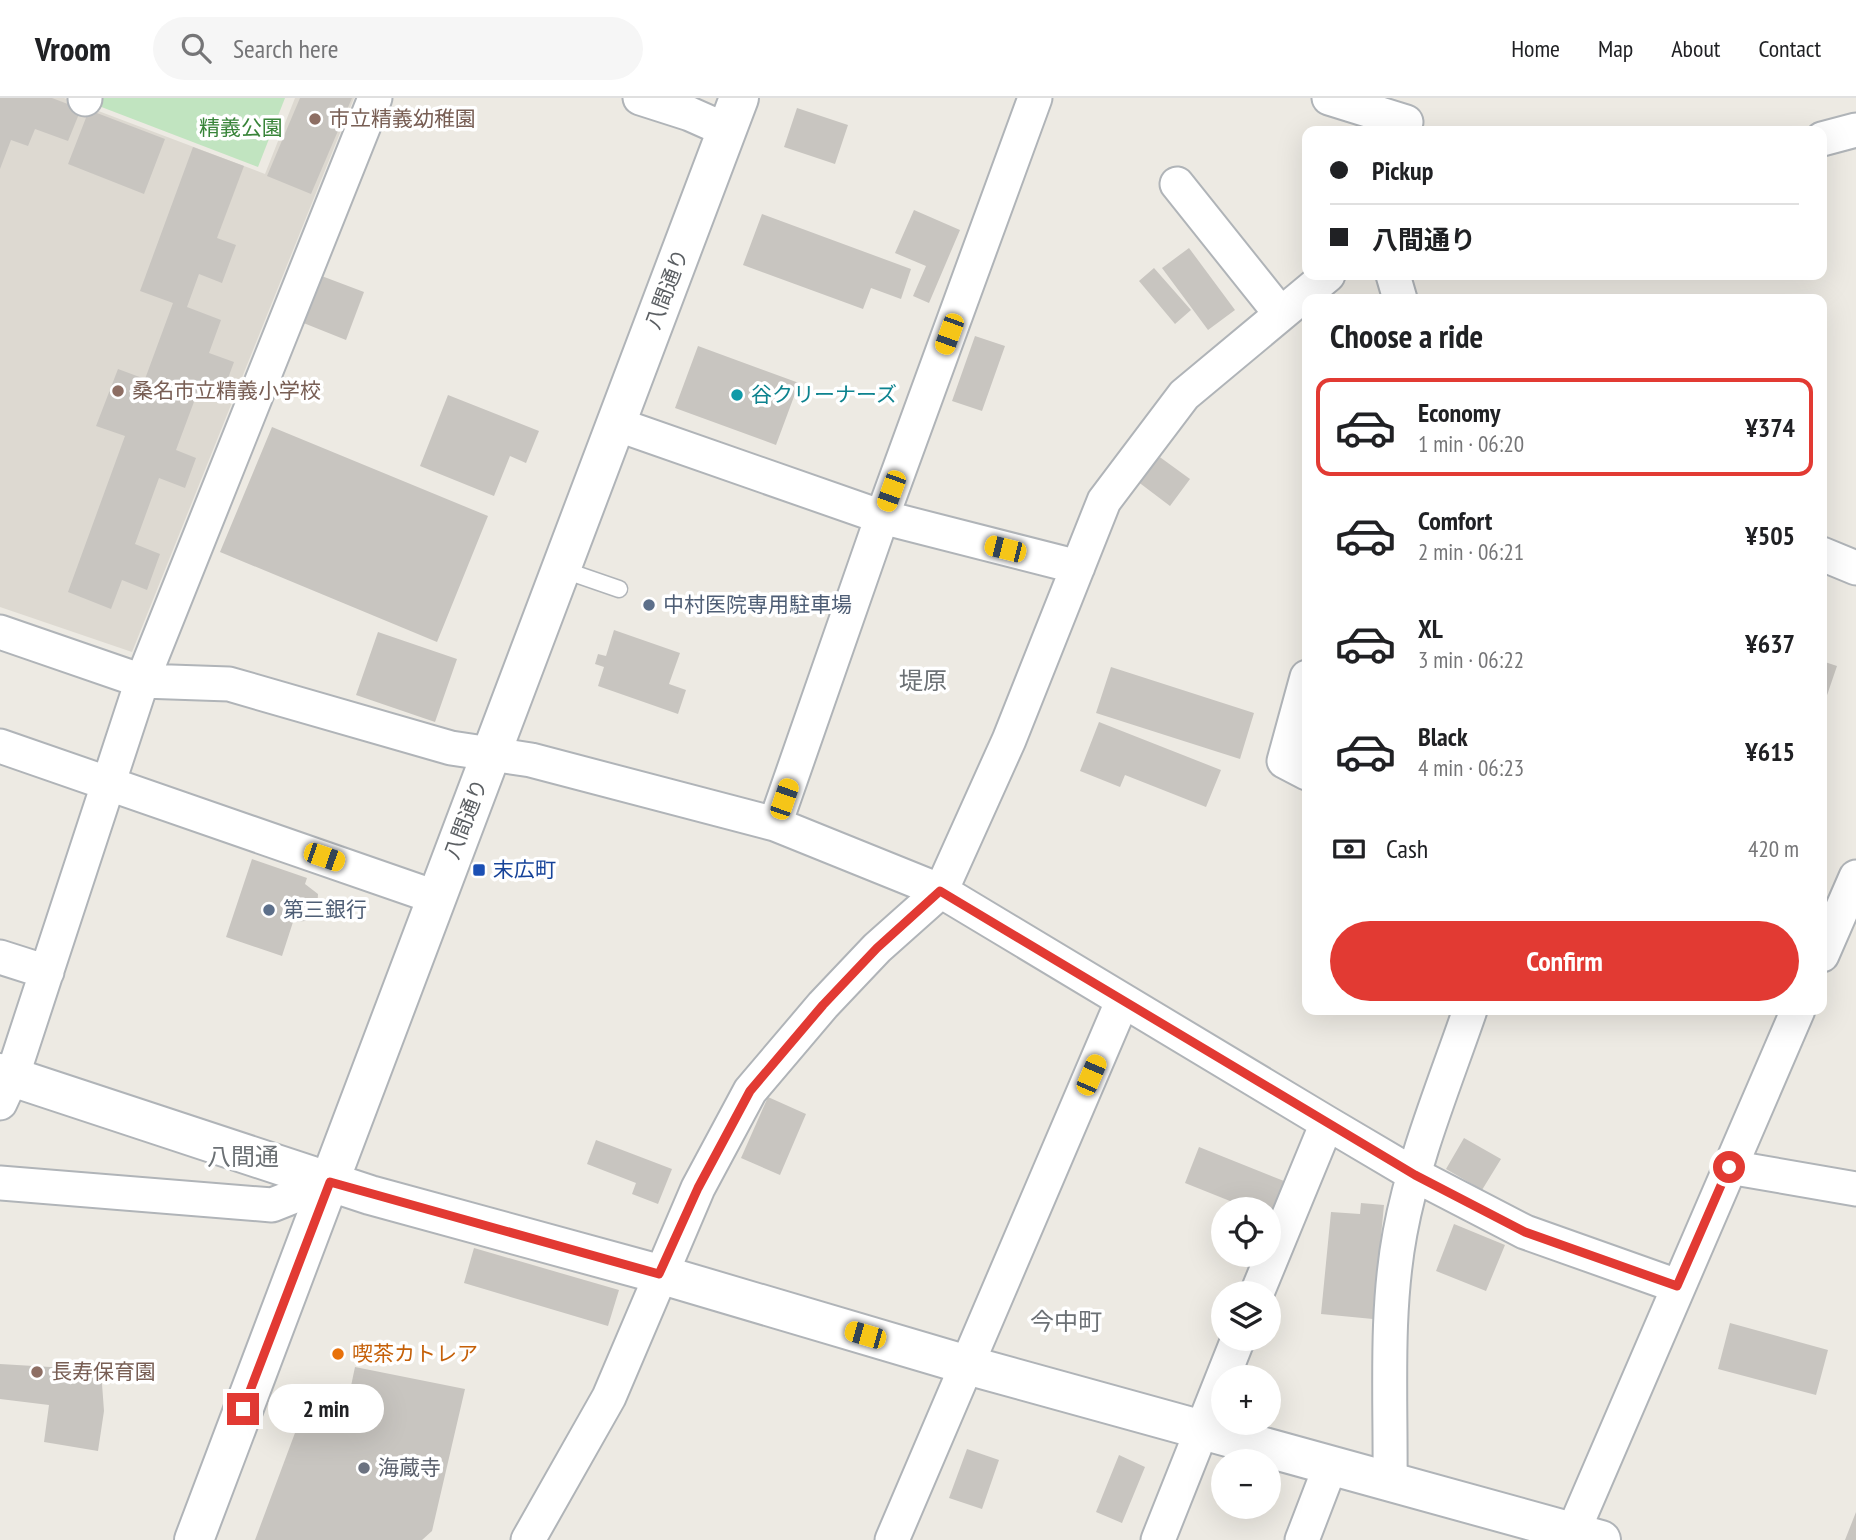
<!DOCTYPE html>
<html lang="en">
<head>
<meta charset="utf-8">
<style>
  :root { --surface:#fff; --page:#f6f6f6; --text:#202124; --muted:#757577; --line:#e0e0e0; --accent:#e23a33 }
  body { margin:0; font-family:"PT Sans Narrow","Noto Sans JP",sans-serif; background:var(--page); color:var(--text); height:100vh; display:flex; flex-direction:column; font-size:26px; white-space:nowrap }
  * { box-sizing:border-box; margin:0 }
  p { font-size:23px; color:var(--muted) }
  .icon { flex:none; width:38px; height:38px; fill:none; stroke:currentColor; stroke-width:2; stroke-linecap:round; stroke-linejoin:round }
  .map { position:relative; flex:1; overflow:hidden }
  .side { position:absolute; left:1302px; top:196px; width:525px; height:721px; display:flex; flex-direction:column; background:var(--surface); border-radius:14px; box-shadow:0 7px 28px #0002 }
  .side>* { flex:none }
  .banner { position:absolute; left:1302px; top:28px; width:525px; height:154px; border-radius:14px; box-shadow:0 7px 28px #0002; display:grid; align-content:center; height:154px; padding:0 28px; background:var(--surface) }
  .controls { position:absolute; left:1211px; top:1099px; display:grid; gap:14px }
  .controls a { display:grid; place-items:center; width:70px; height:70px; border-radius:50%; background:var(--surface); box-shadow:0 7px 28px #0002; font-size:35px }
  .end { position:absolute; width:32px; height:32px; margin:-16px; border:9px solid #e23a33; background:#fff; box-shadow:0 0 0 4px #fff }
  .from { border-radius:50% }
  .bubble { position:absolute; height:49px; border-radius:24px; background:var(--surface); box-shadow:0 7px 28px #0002; font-size:23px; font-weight:700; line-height:49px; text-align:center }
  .car { position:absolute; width:21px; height:42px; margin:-21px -10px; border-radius:9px; box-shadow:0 0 5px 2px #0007; background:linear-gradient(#f5c518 24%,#345 0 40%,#f5c518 0 76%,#345 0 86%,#f5c518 0) }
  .banner b { display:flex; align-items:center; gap:24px; height:66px; font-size:26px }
  .banner b+b { border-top:2px solid var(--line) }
  .banner i { width:18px; height:18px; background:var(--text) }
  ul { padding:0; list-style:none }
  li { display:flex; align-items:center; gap:21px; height:98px; margin:0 14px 10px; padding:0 14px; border:4px solid transparent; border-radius:14px }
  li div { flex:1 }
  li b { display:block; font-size:26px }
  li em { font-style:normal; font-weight:700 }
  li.selected { border-color:var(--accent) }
  li>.icon { width:63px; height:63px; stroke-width:1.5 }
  h2 { padding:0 28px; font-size:32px; line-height:84px }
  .pay { display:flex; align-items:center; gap:18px; height:77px; padding:0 28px; font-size:26px }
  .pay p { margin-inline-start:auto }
  .cta { display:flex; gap:14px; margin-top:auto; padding:14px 28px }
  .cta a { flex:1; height:80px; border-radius:42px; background:var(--accent); color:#fff; font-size:28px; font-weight:700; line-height:80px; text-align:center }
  header { display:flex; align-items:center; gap:42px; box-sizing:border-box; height:98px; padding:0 35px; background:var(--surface); border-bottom:2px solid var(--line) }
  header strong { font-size:33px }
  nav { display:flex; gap:38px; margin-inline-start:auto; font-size:24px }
  .search { width:490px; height:63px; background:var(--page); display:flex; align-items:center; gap:18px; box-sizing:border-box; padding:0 24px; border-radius:38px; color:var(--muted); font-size:26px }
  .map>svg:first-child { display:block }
</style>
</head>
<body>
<header>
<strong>Vroom</strong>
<div class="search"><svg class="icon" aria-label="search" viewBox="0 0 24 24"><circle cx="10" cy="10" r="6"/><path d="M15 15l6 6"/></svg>Search here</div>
<nav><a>Home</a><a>Map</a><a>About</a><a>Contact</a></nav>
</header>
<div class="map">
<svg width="1856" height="1442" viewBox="0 0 1856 1442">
  <rect width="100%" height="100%" fill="#edeae3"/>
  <path fill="#ddd9d1" d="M0,0H64L265,76L295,0H354L132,554L0,509Z"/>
  <path fill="#c1e4c0" d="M93,0H285L258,69L91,5Z"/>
  <path fill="#c8c5c0" d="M0,0H52L81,11L68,43L35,31L28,48L11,42L0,71Z
    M300,0H352L311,96L267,78Z
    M797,10L848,27L835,66L784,49Z
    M89,12L165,41L144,96L68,66Z
    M193,49L244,68L217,140L236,147L222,185L199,176L187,209L221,222L209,255L234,264L220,302L198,293L176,352L196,360L185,390L159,380L135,446L160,456L147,492L122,482L111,511L68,494L125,338L96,328L118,271L145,281L173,205L140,193Z
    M914,112L960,132L929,205L913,198L926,168L895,155Z
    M762,116L911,171L901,201L871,190L863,211L743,167Z
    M1189,150L1235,212L1208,232L1162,170Z
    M1154,170L1191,212L1175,226L1139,183Z
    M319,177L364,194L346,242L301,224Z
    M975,238L1005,248L982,313L952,303Z
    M698,248L799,285L776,347L675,310Z
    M448,297L539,333L526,365L510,358L494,398L420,368Z
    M272,329L488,418L437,544L220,454Z
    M1157,357L1190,381L1170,408L1137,383Z
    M614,532L680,555L669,586L686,592L678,616L598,588L604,569L595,566L598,556L606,558Z
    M378,534L457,561L435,624L356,597Z
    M1822,563L1837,568L1822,612Z
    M1111,569L1254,615L1240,661L1096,615Z
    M1099,624L1221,672L1206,709L1125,677L1120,689L1080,673Z
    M252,761L307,780L305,786L318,796L317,813L305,823L293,824L282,858L226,839Z
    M768,999L806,1016L780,1077L741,1060Z
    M1464,1040L1501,1061L1482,1092L1446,1071Z
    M596,1042L672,1071L658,1106L632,1096L636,1085L587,1066Z
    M1199,1049L1284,1083L1269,1121V1111H1250L1185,1085Z
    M1361,1105L1384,1107L1373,1221L1321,1216L1331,1114L1360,1116Z
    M1454,1126L1505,1147L1486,1193L1436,1173Z
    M474,1150L619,1192L608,1228L464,1185Z
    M1730,1225L1828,1252L1816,1297L1718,1271Z
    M0,1266L101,1272L104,1313L98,1353L44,1344L49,1307L0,1301Z
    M355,1269L465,1291L432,1433L422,1442H255L308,1300L347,1307Z
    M967,1351L999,1362L982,1411L949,1400Z
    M1119,1357L1145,1369L1122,1425L1096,1414Z
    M1856,1414V1442H1845Z"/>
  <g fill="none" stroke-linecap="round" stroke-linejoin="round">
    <g stroke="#b0b4b8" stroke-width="19">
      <path id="service" d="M561,471L619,491"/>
    </g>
    <g stroke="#b0b4b8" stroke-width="37">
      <path id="minor" d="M640,0L690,16L726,32
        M1329,0L1406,24
        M85,1V0
        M1822,41L1856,32
        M1177,86L1280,215
        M1393,177L1400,201
        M616,326L882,419L1078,469
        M1822,456L1856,470
        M0,534L142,583L229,586L451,650L531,662L775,726L941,793L1327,1025L1415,1077L1525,1134L1677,1188
        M1307,579L1284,663L1307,675
        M0,648L435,799
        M775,726L882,419L1035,0
        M1822,857L1856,779
        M0,859L47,874
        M0,1005L12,979L142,583L375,0
        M1729,1069L1856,1091
        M0,1085L272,1107L330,1084
        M1257,1195L1327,1025
        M1390,1384C1391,1302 1385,1215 1400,1135C1414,1059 1445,985 1470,912
        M1573,1434L1798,912
        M528,1442L609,1299L698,1090L750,993L823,907L877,850L941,793L1009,642L1104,403L1184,297L1328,177
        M892,1442L1122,904
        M1158,1442L1238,1241
        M1302,1442L1330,1369"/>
    </g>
    <g stroke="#b0b4b8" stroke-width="42">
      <path id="tertiary" d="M0,975L370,1097L659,1176L967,1267L1601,1442
        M194,1442L739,0"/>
    </g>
    <use href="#service" stroke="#fff" stroke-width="16"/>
    <use href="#minor" stroke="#fff" stroke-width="33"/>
    <use href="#tertiary" stroke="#fff" stroke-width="38"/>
  </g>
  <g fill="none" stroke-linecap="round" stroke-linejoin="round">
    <path stroke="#e23a33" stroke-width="9" d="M243,1311L330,1084L659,1176L698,1090L750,993L823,907L877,850L940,793L1415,1077L1525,1134L1677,1188L1729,1069"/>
  </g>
  <g fill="#8d6e63" stroke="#fff" stroke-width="2.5">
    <circle cx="315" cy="21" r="7"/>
    <circle cx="118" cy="293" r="7"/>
    <circle cx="37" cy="1274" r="7"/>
  </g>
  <circle fill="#0f9aa8" stroke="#fff" stroke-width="2.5" cx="737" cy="297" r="7"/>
  <g fill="#5c6f8a" stroke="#fff" stroke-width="2.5">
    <circle cx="649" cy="507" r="7"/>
    <circle cx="269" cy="812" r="7"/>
  </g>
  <rect fill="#1a4fb4" stroke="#fff" stroke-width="2.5" x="472" y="765" width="14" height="14" rx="3.5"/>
  <circle fill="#e8710a" stroke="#fff" stroke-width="2.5" cx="338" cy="1256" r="7"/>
  <circle fill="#6b7280" stroke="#fff" stroke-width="2.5" cx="364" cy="1370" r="7"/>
  <g text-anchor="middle" stroke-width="7" stroke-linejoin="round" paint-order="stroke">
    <g font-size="21" fill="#785e54" stroke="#fff" text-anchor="start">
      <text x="329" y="28">市立精義幼稚園</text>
      <text x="132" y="300">桑名市立精義小学校</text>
      <text x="51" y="1281">長寿保育園</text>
    </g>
    <g font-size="21" fill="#388439" stroke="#fff">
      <text x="241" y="37">精義公園</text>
    </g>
    <g font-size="21" fill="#5b5f63" stroke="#fff">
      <text transform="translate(667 191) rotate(-69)" y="7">八間通り</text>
      <text transform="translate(466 721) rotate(-69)" y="7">八間通り</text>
    </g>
    <g font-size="21" fill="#0d838f" stroke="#fff" text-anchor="start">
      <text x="751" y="304">谷クリーナーズ</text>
    </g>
    <g font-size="21" fill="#4e5e75" stroke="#fff" text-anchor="start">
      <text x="663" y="514">中村医院専用駐車場</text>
      <text x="283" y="819">第三銀行</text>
    </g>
    <g font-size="21" fill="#164399" stroke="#fff" text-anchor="start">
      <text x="493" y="779">末広町</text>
    </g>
    <g font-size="21" fill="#c56008" stroke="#fff" text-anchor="start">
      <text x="352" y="1263">喫茶カトレア</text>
    </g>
    <g font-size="21" fill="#5b616d" stroke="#fff" text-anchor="start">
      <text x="378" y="1377">海蔵寺</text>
    </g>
    <g font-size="24" fill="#6c7175" stroke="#fff">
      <text x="923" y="591">堤原</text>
      <text x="243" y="1067">八間通</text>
      <text x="1066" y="1232">今中町</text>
    </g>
  </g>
</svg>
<div class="controls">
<a><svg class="icon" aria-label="locate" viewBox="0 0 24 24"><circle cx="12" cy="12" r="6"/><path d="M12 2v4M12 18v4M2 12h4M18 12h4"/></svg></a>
<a><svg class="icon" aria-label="layers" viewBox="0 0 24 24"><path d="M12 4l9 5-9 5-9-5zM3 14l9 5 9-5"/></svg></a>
<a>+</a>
<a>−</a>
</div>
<i class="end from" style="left:1729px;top:1069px"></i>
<i class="end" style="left:243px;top:1311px"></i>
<div class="bubble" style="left:268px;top:1286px;width:116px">2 min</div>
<i class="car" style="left:949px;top:236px;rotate:200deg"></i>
<i class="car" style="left:891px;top:393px;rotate:200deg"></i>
<i class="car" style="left:1005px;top:451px;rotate:284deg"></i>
<i class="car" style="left:784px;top:701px;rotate:19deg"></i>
<i class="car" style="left:324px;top:759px;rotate:109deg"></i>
<i class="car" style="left:1091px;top:977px;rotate:23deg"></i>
<i class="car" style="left:865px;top:1237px;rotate:286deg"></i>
<div class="banner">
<b><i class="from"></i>Pickup</b>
<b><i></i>八間通り</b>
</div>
<section class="side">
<h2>Choose a ride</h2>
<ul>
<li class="selected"><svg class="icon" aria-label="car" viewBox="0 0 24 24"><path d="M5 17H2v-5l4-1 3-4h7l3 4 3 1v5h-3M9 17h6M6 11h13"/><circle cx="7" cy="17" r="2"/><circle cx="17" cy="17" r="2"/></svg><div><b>Economy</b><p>1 min · 06:20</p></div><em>¥374</em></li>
<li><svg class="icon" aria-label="car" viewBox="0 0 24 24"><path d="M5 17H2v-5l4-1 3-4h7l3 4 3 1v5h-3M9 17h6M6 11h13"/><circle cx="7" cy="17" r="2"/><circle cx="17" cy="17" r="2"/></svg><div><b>Comfort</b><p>2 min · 06:21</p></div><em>¥505</em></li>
<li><svg class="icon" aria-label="car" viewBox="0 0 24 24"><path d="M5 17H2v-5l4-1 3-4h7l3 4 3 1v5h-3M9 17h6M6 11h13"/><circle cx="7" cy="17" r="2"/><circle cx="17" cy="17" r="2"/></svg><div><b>XL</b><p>3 min · 06:22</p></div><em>¥637</em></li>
<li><svg class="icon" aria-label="car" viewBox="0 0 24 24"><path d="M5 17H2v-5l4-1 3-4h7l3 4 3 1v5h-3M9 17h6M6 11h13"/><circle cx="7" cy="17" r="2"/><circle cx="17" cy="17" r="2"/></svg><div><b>Black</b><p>4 min · 06:23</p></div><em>¥615</em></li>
</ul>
<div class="pay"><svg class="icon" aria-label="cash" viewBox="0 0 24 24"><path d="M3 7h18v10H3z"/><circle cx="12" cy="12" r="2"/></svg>Cash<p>420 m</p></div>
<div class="cta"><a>Confirm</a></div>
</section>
</div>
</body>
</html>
